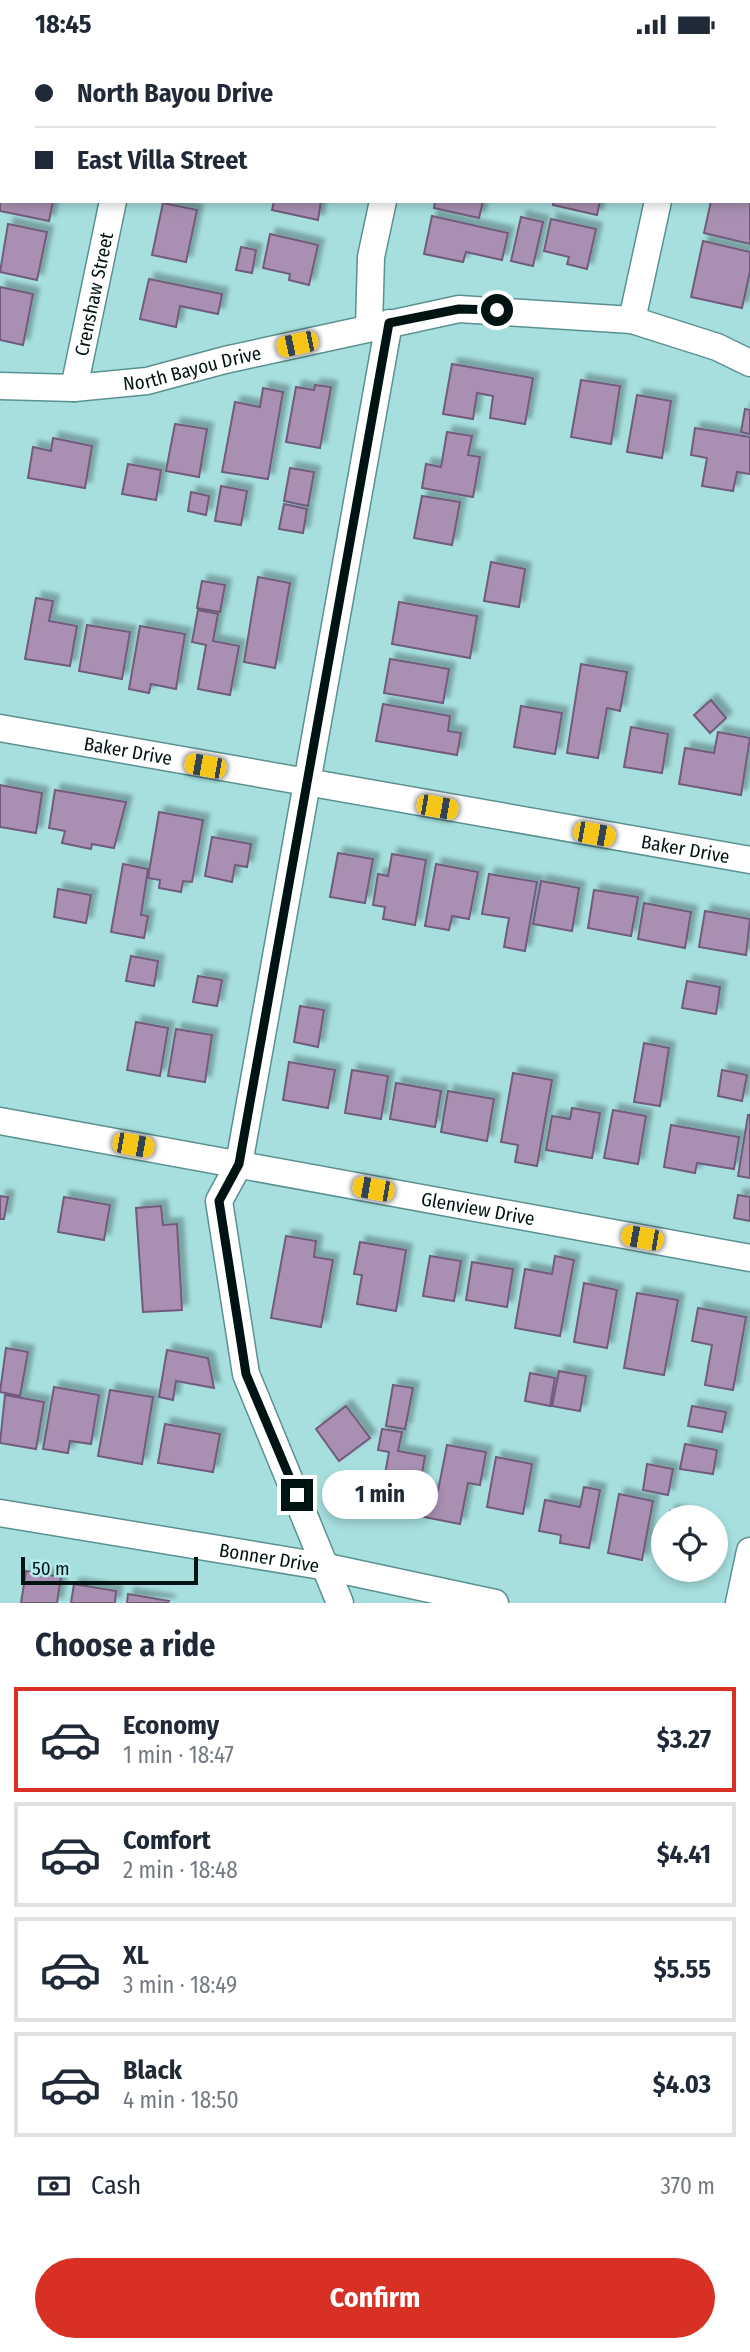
<!DOCTYPE html>
<html lang="en">
<head>
<meta charset="utf-8">
<style>
  :root { --surface:#fff; --page:#f2f2f3; --text:#1f2937; --muted:#747a83; --line:#e0e1e3; --accent:#d93025 }
  body { margin:0; font-family:"Fira Sans Condensed",sans-serif; background:var(--page); color:var(--text); height:100vh; display:flex; flex-direction:column; font-size:26px; white-space:nowrap }
  * { box-sizing:border-box; margin:0 }
  p { font-size:23px; color:var(--muted) }
  .icon { flex:none; width:38px; height:38px; fill:none; stroke:currentColor; stroke-width:2; stroke-linecap:round; stroke-linejoin:round }
  .map { position:relative; height:1554px; overflow:hidden }
  .details { display:flex; flex-direction:column; background:var(--surface); flex:1 }
  .details>* { flex:none }
  .top-card { position:absolute; left:0px; top:0px; width:751px; height:154px; box-shadow:0 4px 10px #0003; display:grid; align-content:center; height:154px; padding:0 35px; background:var(--surface) }
  .buttons { position:absolute; left:651px; top:1456px; display:grid; gap:14px }
  .buttons a { display:grid; place-items:center; width:77px; height:77px; border-radius:50%; background:var(--surface); box-shadow:0 4px 10px #0003; font-size:35px }
  .scale { position:absolute; left:21px; bottom:18px; width:177px; box-sizing:border-box; padding-left:7px; border:4px solid #001313; border-top:0; font-size:19px; line-height:24px; white-space:nowrap; color:#001313; -webkit-text-stroke:5px #b4ecec; paint-order:stroke }
  .end { position:absolute; width:32px; height:32px; margin:-16px; border:9px solid #001313; background:#fff; box-shadow:0 0 0 4px #fff }
  .from { border-radius:50% }
  .bubble { position:absolute; height:49px; border-radius:24px; background:var(--surface); box-shadow:0 4px 10px #0003; font-size:23px; font-weight:700; line-height:49px; text-align:center }
  .car { position:absolute; width:21px; height:42px; margin:-21px -10px; border-radius:9px; box-shadow:0 0 5px 2px #0007; background:linear-gradient(#f5c518 24%,#345 0 40%,#f5c518 0 76%,#345 0 86%,#f5c518 0) }
  .top-card b { display:flex; align-items:center; gap:24px; height:66px; font-size:26px }
  .top-card b+b { border-top:2px solid var(--line) }
  .top-card i { width:18px; height:18px; background:var(--text) }
  ul { padding:0; list-style:none }
  li { display:flex; align-items:center; gap:21px; height:105px; margin:0 14px 10px; padding:0 21px; border:4px solid var(--line); border-radius:0px }
  li div { flex:1 }
  li b { display:block; font-size:26px }
  li em { font-style:normal; font-weight:700 }
  li.selected { border-color:var(--accent) }
  li>.icon { width:63px; height:63px; stroke-width:1.5 }
  h2 { padding:0 35px; font-size:32px; line-height:84px }
  .pay { display:flex; align-items:center; gap:18px; height:77px; padding:0 35px; font-size:26px }
  .pay p { margin-inline-start:auto }
  .cta { display:flex; gap:14px; margin-top:auto; padding:14px 35px }
  .cta a { flex:1; height:80px; border-radius:42px; background:var(--accent); color:#fff; font-size:28px; font-weight:700; line-height:80px; text-align:center }
  .status { display:flex; justify-content:space-between; align-items:center; height:49px; padding:0 35px; background:var(--surface); direction:ltr }
  .status svg { height:19px; fill:currentColor }
  .map>svg:first-child { display:block }
</style>
</head>
<body>
<div class="status"><b>18:45</b><svg viewBox="0 0 49 12"><path d="M0 12V9h3v3zM5 12V6h3v6zM10 12V3h3v9zM15 12V0h3v12zM26 1h20v11H26zM47 4h2v5h-2z"/></svg></div>
<div class="map">
<svg width="750" height="1554" viewBox="0 0 750 1554">
  <defs>
    <filter id="shadow"><feDropShadow dx="6" dy="-6" stdDeviation="2" flood-color="#0004"/></filter>
  </defs>
  <rect width="100%" height="100%" fill="#a7dfdf"/>
  <path fill="#a990b3" stroke="#725b7c" stroke-width="2" filter="url(#shadow)" d="M190,0H255V2Z
    M295,0H342L294,2Z
    M1,123L2,152H53L49,172L0,162Z
    M750,149V195L704,184L711,152H749Z
    M274,152H321L318,171L272,161Z
    M435,152H483L479,169L434,159Z
    M554,152H600L597,166L553,156Z
    M163,154L197,161L186,213L152,206Z
    M432,167L508,184L502,211L466,203L463,213L424,205Z
    M521,168L543,173L533,217L511,212Z
    M551,170L596,180L587,220L567,215L569,208L544,202Z
    M8,175L47,183L37,231L0,223Z
    M270,185L318,196L309,236L289,231L290,225L263,219Z
    M703,192L750,203V222L742,259L691,248Z
    M241,198L256,201L252,224L236,221Z
    M149,230L222,245L218,265L180,257L176,278L140,270Z
    M0,238L33,245L23,296L0,291Z
    M452,315L533,329L525,375L490,369L493,347L477,344L473,370L443,365Z
    M581,331L620,337L611,395L571,388Z
    M315,336L331,338L320,399L286,393L296,338L314,341Z
    M263,339L283,343L268,430L222,423L235,353L260,358Z
    M637,346L671,352L662,409L627,403Z
    M745,360L750,361V385L741,383Z
    M175,375L207,380L199,428L166,422Z
    M695,379L750,388V425L737,423L733,442L702,437L707,409L691,406Z
    M447,383L472,387L468,406L480,408L473,448L422,439L426,415L441,418Z
    M53,389L92,397L85,439L28,429L33,398L51,402Z
    M128,415L161,421L156,451L122,445Z
    M290,419L314,423L308,457L284,452Z
    M221,437L247,442L241,476L215,472Z
    M191,443L209,447L206,466L188,462Z
    M422,447L460,453L452,496L414,489Z
    M284,455L307,460L303,484L279,480Z
    M491,513L525,520L519,558L484,552Z
    M258,528L290,534L275,619L244,613Z
    M202,532L225,536L220,563L197,559Z
    M36,549L53,552L49,572L77,577L70,617L25,610Z
    M399,553L477,567L470,609L392,595Z
    M198,561L218,565L213,592L239,597L230,646L198,640L206,596L192,593Z
    M87,576L130,583L122,630L79,622Z
    M140,577L185,585L176,640L151,635L149,644L129,640Z
    M390,610L449,620L443,654L384,644Z
    M581,615L627,623L620,662L607,659L598,709L567,704Z
    M711,651L726,669L710,684L694,666Z
    M383,655L450,667L448,682L461,684L457,706L376,692Z
    M521,657L562,664L555,705L514,698Z
    M631,678L668,685L662,724L624,718Z
    M718,683L750,689L741,746L679,735L685,699L714,704Z
    M0,736L42,744L36,784L0,778Z
    M55,741L126,753L114,799L92,795L91,800L62,794L65,782L49,779Z
    M159,763L203,771L192,833L183,832L181,843L159,839L160,831L148,829Z
    M212,788L251,795L247,818L235,816L232,833L205,827Z
    M338,804L373,810L365,854L330,848Z
    M392,805L426,811L415,876L383,870L385,858L373,856L378,825L388,827Z
    M123,815L148,820L141,866L148,867L144,889L111,883Z
    M436,815L478,823L469,870L452,867L449,881L425,877Z
    M489,825L537,833L525,902L504,898L509,869L482,865Z
    M541,832L579,839L572,882L533,875Z
    M58,840L91,846L86,874L54,868Z
    M594,841L638,848L631,887L588,879Z
    M644,854L691,863L685,899L638,890Z
    M705,862L750,870L746,906L699,898Z
    M131,907L158,912L154,937L126,932Z
    M198,927L222,931L217,957L193,953Z
    M687,932L720,938L716,965L682,959Z
    M300,957L324,961L318,998L294,993Z
    M136,973L168,979L160,1027L127,1021Z
    M176,980L212,986L205,1033L168,1027Z
    M644,994L669,999L660,1057L634,1053Z
    M289,1013L335,1021L328,1059L283,1051Z
    M352,1021L388,1027L381,1070L345,1064Z
    M722,1021L747,1026L742,1052L718,1047Z
    M513,1024L552,1031L537,1117L515,1113L518,1096L501,1093Z
    M396,1034L441,1042L435,1078L390,1070Z
    M448,1042L494,1050L487,1092L441,1083Z
    M572,1059L600,1064L592,1109L546,1101L552,1067L570,1070Z
    M613,1061L646,1067L638,1115L604,1109Z
    M748,1066H750V1129L738,1127Z
    M671,1076L739,1088L734,1120L697,1114L695,1124L664,1118Z
    M738,1146L750,1148V1172L734,1169Z
    M0,1147L8,1148L4,1170H0Z
    M64,1148L110,1156L104,1191L58,1183Z
    M161,1157L163,1176L177,1175L182,1261L143,1263L136,1159Z
    M286,1187L316,1192L314,1208L333,1211L321,1278L271,1269Z
    M360,1193L406,1201L396,1262L357,1255L362,1226L354,1225Z
    M430,1207L461,1212L454,1252L423,1247Z
    M555,1207L574,1211L560,1287L515,1279L525,1220L552,1225Z
    M472,1213L513,1220L507,1258L466,1251Z
    M584,1234L617,1241L607,1299L574,1293Z
    M637,1244L678,1251L664,1326L624,1319Z
    M698,1259L746,1268L733,1341L705,1336L712,1296L692,1292Z
    M6,1299L28,1303L20,1347L0,1343Z
    M167,1301L208,1309L214,1339L176,1332L173,1351L159,1348Z
    M559,1322L586,1327L580,1362L552,1357Z
    M530,1324L555,1329L550,1357L525,1352Z
    M393,1336L413,1339L405,1380L386,1377Z
    M54,1338L99,1346L91,1395L70,1392L68,1404L43,1400Z
    M110,1341L153,1348L142,1415L98,1407Z
    M5,1346L44,1353L36,1400L0,1394Z
    M346,1357L370,1389L339,1412L316,1380Z
    M692,1357L726,1363L722,1383L688,1377Z
    M165,1375L220,1385L213,1423L158,1414Z
    M382,1380L402,1383L398,1402L425,1407L415,1465L379,1459L389,1403L378,1401Z
    M685,1395L717,1401L713,1425L680,1420Z
    M447,1396L486,1403L480,1436L468,1434L460,1475L424,1468L428,1441L438,1442Z
    M496,1408L532,1415L523,1465L487,1458Z
    M647,1415L673,1420L668,1446L643,1441Z
    M584,1438L600,1441L589,1499L560,1494L561,1486L539,1482L545,1451L580,1458Z
    M619,1445L653,1452L642,1511L608,1504Z
    M670,1462L691,1466V1468H669Z
    M26,1522L61,1528L57,1554H21Z
    M74,1535L116,1542L115,1554H71Z
    M128,1545L169,1552L168,1554H127Z"/>
  <g fill="none" stroke-linecap="round" stroke-linejoin="round">
    <g stroke="#5a9090" stroke-width="29">
      <g id="minor">
        <path d="M145,2V0"/>
        <path d="M416,2L417,0"/>
        <path d="M691,2V0"/>
        <path d="M632,271L658,152"/>
        <path d="M369,278L371,208L383,152"/>
        <path id="s1" d="M0,337L74,339L147,332L225,311L459,260L632,271L717,298L750,314"/>
        <path id="s2" d="M74,339L113,152"/>
        <path id="s3" d="M0,679L750,811"/>
        <path id="s4" d="M0,1072L750,1209"/>
        <path id="s5" d="M0,1464L327,1518L495,1554"/>
        <path d="M340,1554L246,1325L219,1152L239,1115L389,274"/>
        <path d="M739,1554L750,1502"/>
      </g>
    </g>
    <use href="#minor" stroke="#fff" stroke-width="26"/>
  </g>
  <g fill="none" stroke-linecap="round" stroke-linejoin="round">
    <path stroke="#001313" stroke-width="9" d="M297,1446L246,1325L219,1152L239,1115L389,274L459,260L497,261"/>
  </g>
  <g text-anchor="middle" stroke-width="5" stroke-linejoin="round" paint-order="stroke">
    <g font-size="19" fill="#001313" stroke="#b4ecec">
      <text dy="7" stroke="none"><textPath href="#s2" startOffset="96">Crenshaw Street</textPath></text>
      <text dy="7" stroke="none"><textPath href="#s1" startOffset="194">North Bayou Drive</textPath></text>
      <text dy="7" stroke="none"><textPath href="#s3" startOffset="130">Baker Drive</textPath></text>
      <text dy="7" stroke="none"><textPath href="#s3" startOffset="696">Baker Drive</textPath></text>
      <text dy="7" stroke="none"><textPath href="#s4" startOffset="486">Glenview Drive</textPath></text>
      <text dy="7" stroke="none"><textPath href="#s5" startOffset="273">Bonner Drive</textPath></text>
    </g>
  </g>
</svg>
<div class="buttons">
<a><svg class="icon" aria-label="locate" viewBox="0 0 24 24"><circle cx="12" cy="12" r="6"/><path d="M12 2v4M12 18v4M2 12h4M18 12h4"/></svg></a>
</div>
<div class="scale">50 m</div>
<i class="end from" style="left:497px;top:261px"></i>
<i class="end" style="left:297px;top:1446px"></i>
<div class="bubble" style="left:322px;top:1421px;width:116px">1 min</div>
<i class="car" style="left:297px;top:295px;rotate:258deg"></i>
<i class="car" style="left:205px;top:717px;rotate:280deg"></i>
<i class="car" style="left:437px;top:758px;rotate:100deg"></i>
<i class="car" style="left:594px;top:785px;rotate:100deg"></i>
<i class="car" style="left:133px;top:1096px;rotate:100deg"></i>
<i class="car" style="left:373px;top:1140px;rotate:280deg"></i>
<i class="car" style="left:642px;top:1189px;rotate:280deg"></i>
<div class="top-card">
<b><i class="from"></i>North Bayou Drive</b>
<b><i></i>East Villa Street</b>
</div>
</div>
<section class="details">
<h2>Choose a ride</h2>
<ul>
<li class="selected"><svg class="icon" aria-label="car" viewBox="0 0 24 24"><path d="M5 17H2v-5l4-1 3-4h7l3 4 3 1v5h-3M9 17h6M6 11h13"/><circle cx="7" cy="17" r="2"/><circle cx="17" cy="17" r="2"/></svg><div><b>Economy</b><p>1 min · 18:47</p></div><em>$3.27</em></li>
<li><svg class="icon" aria-label="car" viewBox="0 0 24 24"><path d="M5 17H2v-5l4-1 3-4h7l3 4 3 1v5h-3M9 17h6M6 11h13"/><circle cx="7" cy="17" r="2"/><circle cx="17" cy="17" r="2"/></svg><div><b>Comfort</b><p>2 min · 18:48</p></div><em>$4.41</em></li>
<li><svg class="icon" aria-label="car" viewBox="0 0 24 24"><path d="M5 17H2v-5l4-1 3-4h7l3 4 3 1v5h-3M9 17h6M6 11h13"/><circle cx="7" cy="17" r="2"/><circle cx="17" cy="17" r="2"/></svg><div><b>XL</b><p>3 min · 18:49</p></div><em>$5.55</em></li>
<li><svg class="icon" aria-label="car" viewBox="0 0 24 24"><path d="M5 17H2v-5l4-1 3-4h7l3 4 3 1v5h-3M9 17h6M6 11h13"/><circle cx="7" cy="17" r="2"/><circle cx="17" cy="17" r="2"/></svg><div><b>Black</b><p>4 min · 18:50</p></div><em>$4.03</em></li>
</ul>
<div class="pay"><svg class="icon" aria-label="cash" viewBox="0 0 24 24"><path d="M3 7h18v10H3z"/><circle cx="12" cy="12" r="2"/></svg>Cash<p>370 m</p></div>
<div class="cta"><a>Confirm</a></div>
</section>
</body>
</html>
